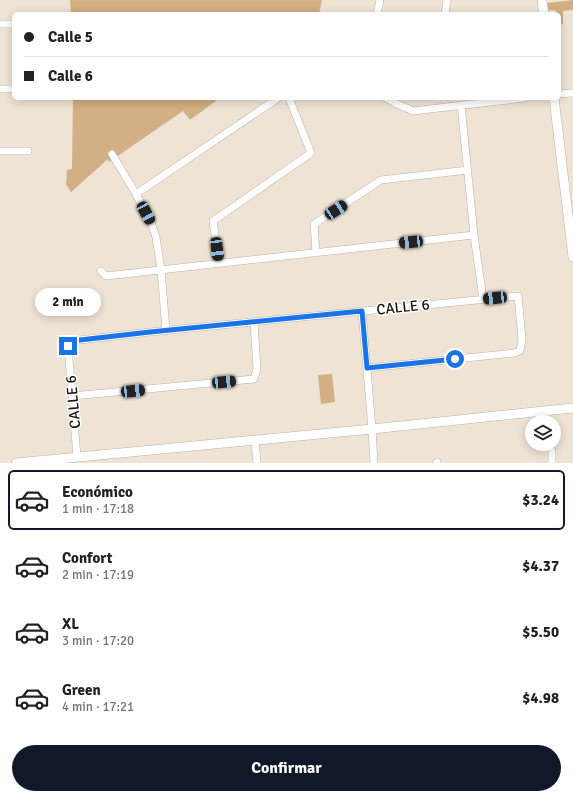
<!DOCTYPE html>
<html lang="es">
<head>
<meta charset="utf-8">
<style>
  :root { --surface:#fff; --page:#f6f6f6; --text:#222; --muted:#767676; --line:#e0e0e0; --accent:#111827 }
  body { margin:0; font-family:Signika,sans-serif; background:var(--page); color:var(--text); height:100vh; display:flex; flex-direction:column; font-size:15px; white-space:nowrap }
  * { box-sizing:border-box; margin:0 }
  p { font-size:13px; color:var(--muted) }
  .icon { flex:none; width:22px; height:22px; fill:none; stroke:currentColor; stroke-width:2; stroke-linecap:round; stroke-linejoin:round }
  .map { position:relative; height:463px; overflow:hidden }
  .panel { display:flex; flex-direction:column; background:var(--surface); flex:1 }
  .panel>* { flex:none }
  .guide { position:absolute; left:12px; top:12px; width:549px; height:88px; border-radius:6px; box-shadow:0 2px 10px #0003; display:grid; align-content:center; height:88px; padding:0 12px; background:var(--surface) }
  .fabs { position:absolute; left:525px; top:415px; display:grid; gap:8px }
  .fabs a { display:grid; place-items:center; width:36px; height:36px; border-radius:50%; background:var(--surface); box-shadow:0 2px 10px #0003; font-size:20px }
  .end { position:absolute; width:18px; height:18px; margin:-9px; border:5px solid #1a73e8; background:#fff; box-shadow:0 0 0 2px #fff }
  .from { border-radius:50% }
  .bubble { position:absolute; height:28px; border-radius:14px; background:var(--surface); box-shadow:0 2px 10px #0003; font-size:13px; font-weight:800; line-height:28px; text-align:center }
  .car { position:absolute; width:12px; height:24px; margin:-12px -6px; border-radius:5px; box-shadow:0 0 3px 1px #0007; background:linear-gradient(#222 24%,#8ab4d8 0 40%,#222 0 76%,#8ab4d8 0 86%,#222 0) }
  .guide b { display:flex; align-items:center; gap:14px; height:38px; font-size:15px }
  .guide b+b { border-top:1px solid var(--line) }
  .guide i { width:10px; height:10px; background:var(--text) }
  ul { padding:7px 0 0; list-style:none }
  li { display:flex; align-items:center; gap:12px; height:60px; margin:0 8px 6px; padding:0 4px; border:2px solid transparent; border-radius:6px }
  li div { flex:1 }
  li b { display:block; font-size:15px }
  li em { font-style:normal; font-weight:800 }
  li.on { border-color:var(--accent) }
  li>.icon { width:36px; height:36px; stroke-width:1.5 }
  .action { display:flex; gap:8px; margin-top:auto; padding:8px 12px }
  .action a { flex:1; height:46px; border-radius:24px; background:var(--accent); color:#fff; font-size:16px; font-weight:800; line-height:46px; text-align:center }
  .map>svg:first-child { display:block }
</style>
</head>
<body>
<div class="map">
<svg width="573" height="463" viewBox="0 0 573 463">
  <rect width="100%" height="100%" fill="#efe3d5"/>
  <path fill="#d2af84" d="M70,0H322L319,14H71Z
    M573,0V10L563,11V24L560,25L559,14L554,10H548L547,3Z
    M73,98H220L190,120L183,111L109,162L108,159L71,192L66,184L67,170L72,169Z
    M332,374L335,402L321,404L318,375Z"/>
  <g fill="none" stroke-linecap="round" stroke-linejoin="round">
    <g stroke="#bdb1a4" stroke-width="8">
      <path id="minor" d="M377,14L380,0
        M445,14L447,0
        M0,24H14
        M0,89H14
        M559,94L573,93
        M386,98L395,103L413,111L524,98
        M461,105L474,235L483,299
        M0,151H28
        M112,154L136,194L151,222L156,237L161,270L166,330
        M136,194L278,98
        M316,253L314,224L381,180L468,170
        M219,263L213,221L311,153L289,98
        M101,271L106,276L474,235
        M362,311L372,429L374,463
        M72,396L254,379L257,369L254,322
        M255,440L257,463
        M552,451V463
        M77,457L68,346L71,341L150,332L518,296L522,339L520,351L514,353L367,368
        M437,462V463"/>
    </g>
    <g stroke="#bdb1a4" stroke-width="10">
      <path id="tertiary" d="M542,0L544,14
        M554,98L573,257
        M16,463L372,429L573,408"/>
    </g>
    <use href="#minor" stroke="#fff" stroke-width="7"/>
    <use href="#tertiary" stroke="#fff" stroke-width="9"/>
  </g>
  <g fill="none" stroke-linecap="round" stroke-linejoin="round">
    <path stroke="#1a73e8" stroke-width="5" d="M68,346L71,341L150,332L362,311L367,368L455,359"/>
  </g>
  <g text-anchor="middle" stroke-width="3" stroke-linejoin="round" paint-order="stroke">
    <g font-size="15" fill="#191510" stroke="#fff">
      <text transform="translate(403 307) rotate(-6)" y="5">CALLE 6</text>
      <text transform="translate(73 402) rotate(-95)" y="5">CALLE 6</text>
    </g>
  </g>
</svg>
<div class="fabs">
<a><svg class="icon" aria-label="layers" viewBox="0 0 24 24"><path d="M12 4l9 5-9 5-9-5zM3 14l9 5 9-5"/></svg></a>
</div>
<i class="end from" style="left:455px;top:359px"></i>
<i class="end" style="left:68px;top:346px"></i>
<div class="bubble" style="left:35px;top:288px;width:66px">2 min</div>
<i class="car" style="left:336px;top:210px;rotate:57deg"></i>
<i class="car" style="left:146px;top:213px;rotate:152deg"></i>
<i class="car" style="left:411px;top:242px;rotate:264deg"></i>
<i class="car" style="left:217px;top:249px;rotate:173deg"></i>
<i class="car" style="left:495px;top:298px;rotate:264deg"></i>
<i class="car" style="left:224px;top:382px;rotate:85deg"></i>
<i class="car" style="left:133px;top:391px;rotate:84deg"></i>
<div class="guide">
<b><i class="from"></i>Calle 5</b>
<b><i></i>Calle 6</b>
</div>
</div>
<section class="panel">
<ul>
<li class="on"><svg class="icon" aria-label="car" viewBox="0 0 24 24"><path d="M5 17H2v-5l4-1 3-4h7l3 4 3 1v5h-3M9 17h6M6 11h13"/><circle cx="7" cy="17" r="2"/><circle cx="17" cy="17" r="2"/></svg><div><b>Económico</b><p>1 min · 17:18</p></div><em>$3.24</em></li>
<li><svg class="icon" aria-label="car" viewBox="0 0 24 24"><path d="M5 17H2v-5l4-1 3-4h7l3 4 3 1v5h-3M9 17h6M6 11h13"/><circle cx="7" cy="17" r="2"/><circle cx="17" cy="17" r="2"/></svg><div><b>Confort</b><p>2 min · 17:19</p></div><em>$4.37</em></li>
<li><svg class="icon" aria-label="car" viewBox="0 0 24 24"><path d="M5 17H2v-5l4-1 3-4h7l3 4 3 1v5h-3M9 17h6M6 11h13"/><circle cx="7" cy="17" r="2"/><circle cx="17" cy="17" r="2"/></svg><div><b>XL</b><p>3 min · 17:20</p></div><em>$5.50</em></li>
<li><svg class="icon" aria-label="car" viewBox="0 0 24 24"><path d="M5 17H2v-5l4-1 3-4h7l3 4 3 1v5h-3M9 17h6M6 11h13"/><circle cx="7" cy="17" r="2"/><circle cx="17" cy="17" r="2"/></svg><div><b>Green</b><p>4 min · 17:21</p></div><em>$4.98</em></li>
</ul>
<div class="action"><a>Confirmar</a></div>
</section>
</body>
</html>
